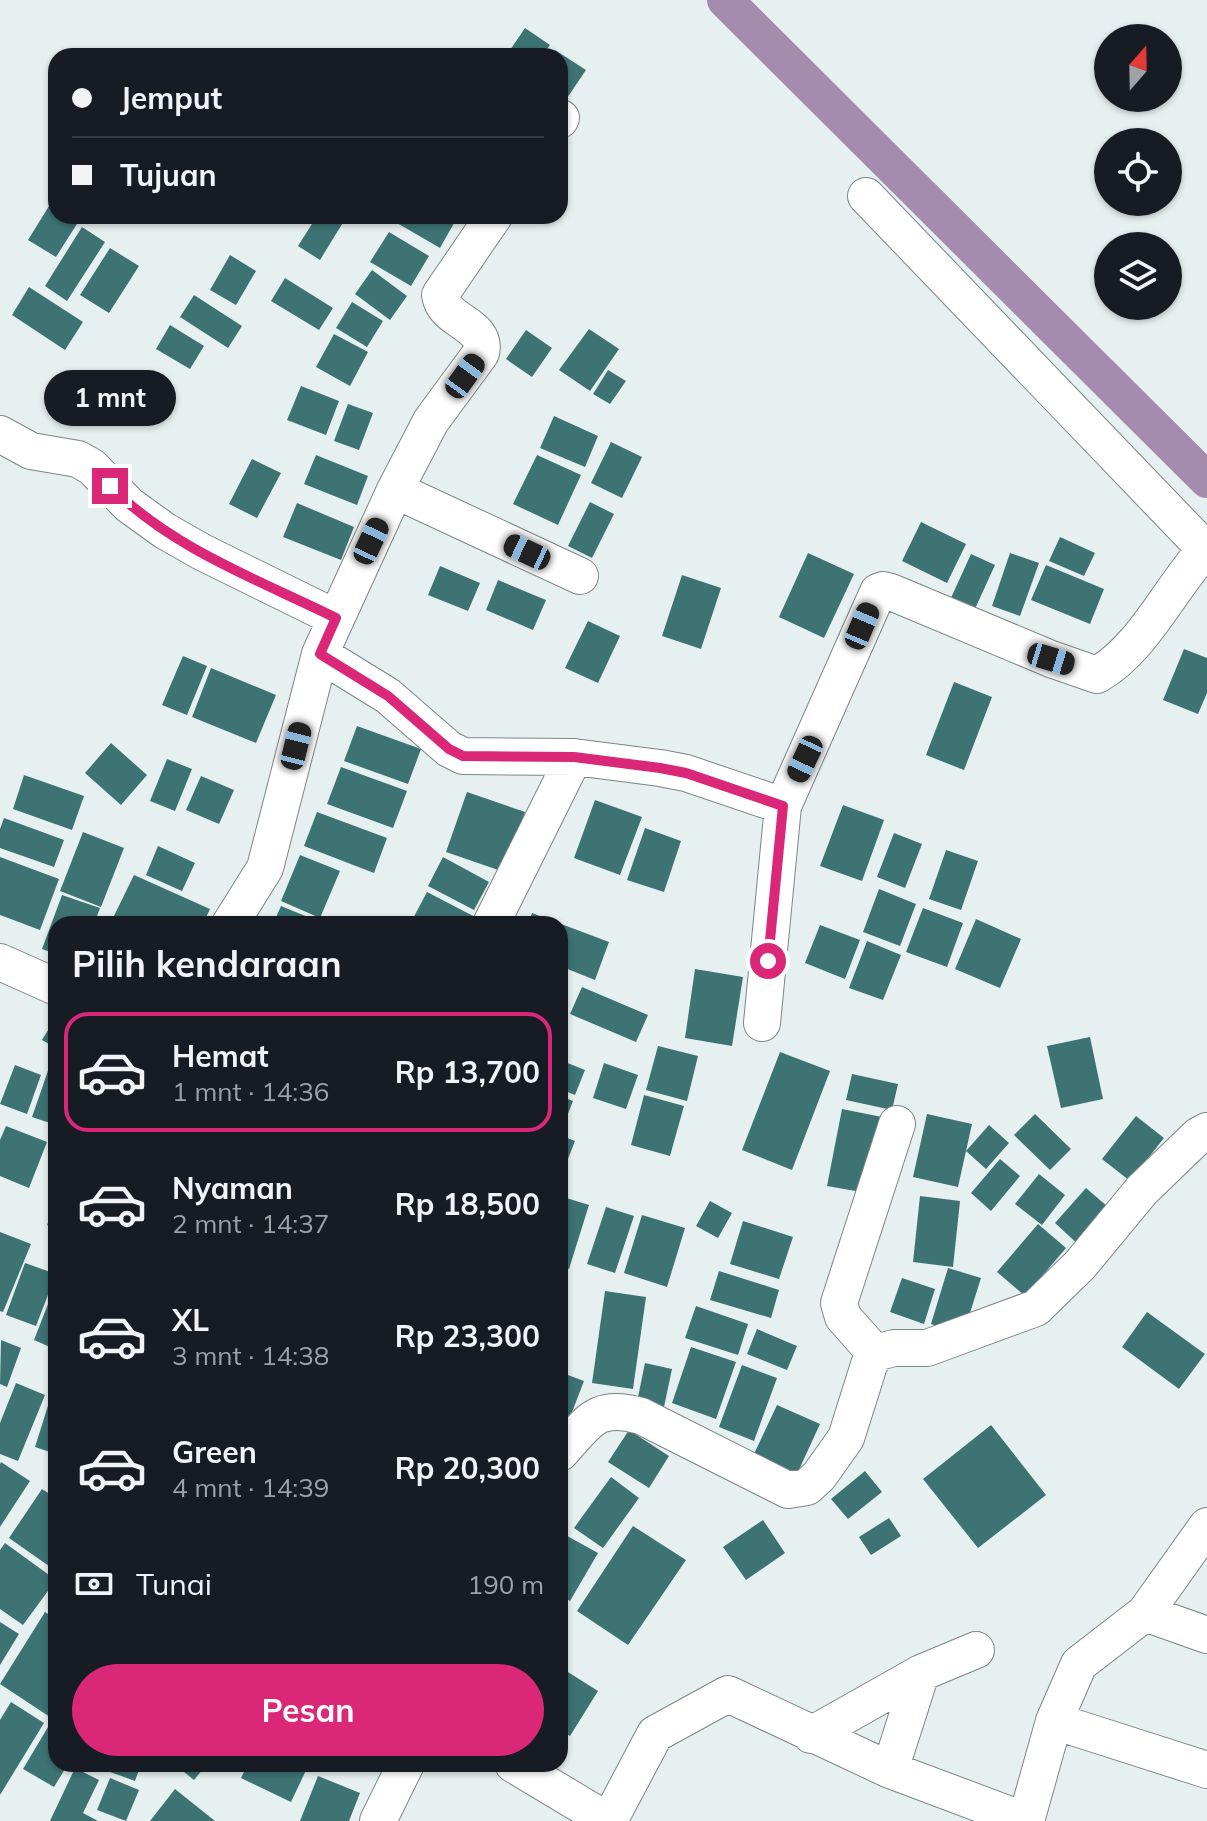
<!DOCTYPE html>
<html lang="id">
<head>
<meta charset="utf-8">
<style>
  :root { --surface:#171b24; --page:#242831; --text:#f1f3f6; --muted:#9ea1a6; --line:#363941; --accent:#db2777 }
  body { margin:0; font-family:Mulish,sans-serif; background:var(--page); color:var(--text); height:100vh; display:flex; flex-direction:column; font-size:30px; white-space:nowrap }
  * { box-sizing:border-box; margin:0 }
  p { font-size:26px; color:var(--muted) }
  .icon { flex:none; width:44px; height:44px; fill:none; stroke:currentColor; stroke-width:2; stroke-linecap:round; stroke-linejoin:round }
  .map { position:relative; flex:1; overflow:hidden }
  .panel { position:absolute; left:48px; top:916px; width:520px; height:856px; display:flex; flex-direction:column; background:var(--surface); border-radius:24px; box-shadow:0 2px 6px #0004 }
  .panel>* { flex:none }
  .hud { position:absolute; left:48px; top:48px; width:520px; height:176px; border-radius:24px; box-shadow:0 2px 6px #0004; display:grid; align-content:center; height:176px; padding:0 24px; background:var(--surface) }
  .needle { width:52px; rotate:20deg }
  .tools { position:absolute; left:1094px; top:24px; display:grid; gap:16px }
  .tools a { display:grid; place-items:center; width:88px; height:88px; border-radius:50%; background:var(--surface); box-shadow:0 2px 6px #0004; font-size:40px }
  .end { position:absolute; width:36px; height:36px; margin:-18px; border:10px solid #db2777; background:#fff; box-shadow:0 0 0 4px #fff }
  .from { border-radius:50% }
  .bubble { position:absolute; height:56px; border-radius:28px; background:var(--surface); box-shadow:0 2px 6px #0004; font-size:26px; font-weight:700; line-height:56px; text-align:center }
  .car { position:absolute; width:24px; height:48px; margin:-24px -12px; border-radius:10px; box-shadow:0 0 6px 2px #0007; background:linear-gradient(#222 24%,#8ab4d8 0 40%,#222 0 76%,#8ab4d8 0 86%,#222 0) }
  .hud b { display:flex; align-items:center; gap:28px; height:76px; font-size:30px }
  .hud b+b { border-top:2px solid var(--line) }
  .hud i { width:20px; height:20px; background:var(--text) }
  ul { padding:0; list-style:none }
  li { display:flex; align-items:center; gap:24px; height:120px; margin:0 16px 12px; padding:0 8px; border:4px solid transparent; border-radius:24px }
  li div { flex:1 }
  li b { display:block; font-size:30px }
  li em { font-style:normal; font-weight:700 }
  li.active { border-color:var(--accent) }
  li>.icon { width:72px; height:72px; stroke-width:1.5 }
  h2 { padding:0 24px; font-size:36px; line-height:96px }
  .pay { display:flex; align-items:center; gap:20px; height:88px; padding:0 24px; font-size:30px }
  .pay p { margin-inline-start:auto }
  .button { display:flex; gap:16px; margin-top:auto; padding:16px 24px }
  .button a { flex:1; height:92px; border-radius:48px; background:var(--accent); color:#fff; font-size:32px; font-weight:700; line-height:92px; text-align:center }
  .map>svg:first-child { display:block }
</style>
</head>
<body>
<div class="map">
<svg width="1207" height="1821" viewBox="0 0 1207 1821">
  <rect width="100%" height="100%" fill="#e7f0f0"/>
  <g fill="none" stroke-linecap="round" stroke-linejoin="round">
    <path stroke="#a58bad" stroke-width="36" d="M725,0L1207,480"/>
  </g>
  <path fill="#3e7374" d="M525,28L550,45L542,56H506Z
    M555,50L586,70L563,104L560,102V56H551Z
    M54,198L56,199V216H82L56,257L28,240Z
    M317,216H347L320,260L298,246Z
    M400,216H458L440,248L397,223Z
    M82,227L105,242L67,301L45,286Z
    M389,232L429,256L411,286L370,262Z
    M110,248L139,266L109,313L80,295Z
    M230,255L256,271L236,305L210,290Z
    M372,270L407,296L390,320L355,294Z
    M285,278L333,308L319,330L271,301Z
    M29,287L83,322L65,350L12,315Z
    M194,295L242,326L228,348L180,317Z
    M352,302L383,321L367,347L336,328Z
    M170,325L204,346L190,369L156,349Z
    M589,329L619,349L590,391L559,370Z
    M526,330L552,348L532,377L506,359Z
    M334,334L368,352L350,386L316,367Z
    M608,370L626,381L610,404L593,394Z
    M301,386L339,401L326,435L287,420Z
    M348,404L373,413L359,450L334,441Z
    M554,416L598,436L585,467L540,448Z
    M611,442L642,457L622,498L591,483Z
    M316,455L368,476L357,505L304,484Z
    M537,455L581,475L558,525L513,504Z
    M252,459L281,473L257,518L229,504Z
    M590,502L614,514L592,558L568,546Z
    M297,503L354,527L341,560L283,537Z
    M921,522L966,544L947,583L902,561Z
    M1060,537L1095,553L1084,576L1049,561Z
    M808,553L854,574L824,638L779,617Z
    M1010,553L1039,563L1020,616L992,606Z
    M971,554L995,565L974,611L950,600Z
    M1046,565L1104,589L1090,624L1031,600Z
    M440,566L480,583L468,611L428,595Z
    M682,575L721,588L701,649L662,636Z
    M498,580L546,600L533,630L486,610Z
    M588,621L620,636L598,683L565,668Z
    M1184,649L1207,658V693L1198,714L1163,700Z
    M183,656L207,666L187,715L162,705Z
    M211,668L276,695L256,743L192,717Z
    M954,682L992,697L964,770L926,755Z
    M357,726L421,749L408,784L344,761Z
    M111,743L147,775L121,805L85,773Z
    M167,759L192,769L175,811L150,801Z
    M341,767L407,791L393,828L327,804Z
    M24,775L84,796L72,830L13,809Z
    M201,776L234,790L219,824L186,810Z
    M467,792L525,812L504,872L446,852Z
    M595,800L642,817L620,875L574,858Z
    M843,805L884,820L862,881L820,866Z
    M317,812L387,838L374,873L304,846Z
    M4,818L64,840L54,867L0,848V829Z
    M645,828L681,841L664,892L627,880Z
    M83,832L124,848L101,907L60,891Z
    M894,833L922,844L905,888L877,877Z
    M158,846L195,863L182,891L146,875Z
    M946,850L978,861L961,910L929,899Z
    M300,855L340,871L320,918L281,901Z
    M0,857L59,879L40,930L0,915Z
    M443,857L489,882L474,910L428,886Z
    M134,875L210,909L203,924H110Z
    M879,889L916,904L900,946L863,932Z
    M427,892L479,919L477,924H410Z
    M62,895L100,908L94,924H56V954L42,949Z
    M281,906L325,924H273Z
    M923,908L963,923L947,967L906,952Z
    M532,913L609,942L595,980L560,966V924H528Z
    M976,919L1021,939L1000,988L955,969Z
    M820,925L860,940L845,979L805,963Z
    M867,941L901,955L883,1000L849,988Z
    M695,969L743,977L732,1046L685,1038Z
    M582,987L648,1015L636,1042L570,1014Z
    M56,1017V1048L42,1040Z
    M1090,1037L1103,1099L1061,1108L1047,1046Z
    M658,1046L698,1056L687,1101L646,1090Z
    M780,1052L830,1071L792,1170L742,1150Z
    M560,1060L585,1070L575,1095L560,1089Z
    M51,1062L56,1063V1125L32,1117Z
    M604,1063L638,1075L626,1109L593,1098Z
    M15,1065L41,1075L27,1114L0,1104Z
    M852,1074L898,1084L892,1110L846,1100Z
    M644,1095L684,1106L670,1156L631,1145Z
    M560,1096L573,1101L560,1134Z
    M842,1109L882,1117L867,1193L827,1186Z
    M927,1114L972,1124L958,1187L913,1177Z
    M1035,1114L1071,1149L1050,1170L1014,1135Z
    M1136,1116L1164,1138L1130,1181L1102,1159Z
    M989,1125L1009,1143L986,1169L966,1151Z
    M6,1126L47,1142L29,1188L0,1176V1140Z
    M560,1135L575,1141L564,1169L560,1167Z
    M1000,1159L1020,1176L991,1211L971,1193Z
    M1039,1174L1065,1195L1042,1225L1015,1204Z
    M1086,1188L1115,1213L1082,1248L1055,1223Z
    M560,1196L589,1205L569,1269L560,1266Z
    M920,1196L960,1201L953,1267L913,1262Z
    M710,1201L732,1213L718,1238L696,1226Z
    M56,1206V1229L47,1225Z
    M606,1207L634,1216L615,1273L587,1264Z
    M642,1215L685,1228L667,1287L624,1273Z
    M743,1221L793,1237L779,1279L730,1264Z
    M1038,1224L1066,1248L1025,1296L997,1272Z
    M0,1232L31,1244L3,1312L0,1311Z
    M25,1263L56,1274L36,1326L6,1315Z
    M948,1268L981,1278L963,1335L931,1324Z
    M719,1271L779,1290L771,1318L710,1300Z
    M902,1278L935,1289L924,1324L890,1312Z
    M605,1291L646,1297L633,1389L592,1383Z
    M48,1304L56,1307V1332L50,1347L34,1340Z
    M696,1306L748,1324L738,1355L685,1338Z
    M1147,1312L1205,1354L1179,1389L1122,1347Z
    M757,1329L797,1346L787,1370L747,1354Z
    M1,1340L21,1348L7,1387L0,1384Z
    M691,1347L736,1362L716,1419L672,1403Z
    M645,1363L672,1369L664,1407L637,1402Z
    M742,1365L777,1378L754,1441L719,1427Z
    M560,1372L584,1381L564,1433L560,1431Z
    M16,1383L45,1395L18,1461L0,1454V1423Z
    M51,1396L56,1397V1454L35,1447Z
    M777,1405L820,1424L797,1474L754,1454Z
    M991,1425L1046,1495L978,1548L923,1479Z
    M629,1430L669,1456L649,1488L608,1462Z
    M1,1462L30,1481L0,1527V1464Z
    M865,1471L882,1492L848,1519L831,1499Z
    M611,1477L639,1498L603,1548L574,1528Z
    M42,1489L56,1498V1571L9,1538Z
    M889,1518L901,1536L871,1555L859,1537Z
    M763,1520L785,1553L746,1580L723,1547Z
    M633,1526L686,1560L628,1645L577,1611Z
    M560,1532L598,1553L570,1601L560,1595Z
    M5,1543L56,1580L23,1625L0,1609V1550Z
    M45,1612L56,1619V1670L50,1679L56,1683V1721L0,1684Z
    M0,1622L19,1634L0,1665Z
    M560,1667L598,1691L570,1736L560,1730Z
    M11,1702L44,1723L0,1795V1720Z
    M51,1722L56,1725V1764H68L54,1787L23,1769Z
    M104,1764H141L135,1781L102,1769Z
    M174,1764H207L194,1780Z
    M248,1764H309L291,1802L241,1778Z
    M75,1768L99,1780L83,1813L98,1821H50Z
    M318,1776L360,1793L349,1821H300Z
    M110,1778L139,1790L126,1821L97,1810Z
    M175,1789L215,1821H150Z"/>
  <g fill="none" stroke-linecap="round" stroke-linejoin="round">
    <g stroke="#7d8585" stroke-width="38">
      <path id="street" d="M560,120L561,118
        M866,196L1207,551
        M0,434L31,451L78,459L92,467L129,505L165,531L202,552L336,618
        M395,490L580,576
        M320,654L388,696L449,749L463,756L574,757L660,768L686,773L783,806L878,592L883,590L891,592L1051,659L1097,675C1143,649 1170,588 1205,550
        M230,924L265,868L320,654L395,490L431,421L481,353C488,323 444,323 440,295L494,216
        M491,924L574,757
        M0,962L56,987
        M762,1023L783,806
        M875,1353L843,1317L839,1303L897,1124
        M560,1453C589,1422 595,1403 641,1416L788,1490L807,1487L819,1476L846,1438L869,1365L875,1353L894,1348H927L1036,1308L1080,1265L1142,1190L1199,1135L1207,1131
        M1145,1613L1207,1635
        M921,1673L976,1650
        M1054,1721L1207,1770
        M811,1735L921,1673L890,1770
        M513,1764L608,1821
        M378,1821L406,1764
        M609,1821L655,1734L728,1694L890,1770L1026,1821
        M1026,1821L1054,1721L1079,1664L1145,1613L1207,1526"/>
    </g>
    <use href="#street" stroke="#fff" stroke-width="36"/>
  </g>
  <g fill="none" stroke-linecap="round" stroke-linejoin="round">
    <path stroke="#db2777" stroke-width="10" d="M110,486C171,548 259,580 336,618L320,654L388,696L449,749L463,756L574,757L660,768L686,773L783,806L768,961"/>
  </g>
</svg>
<div class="tools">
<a><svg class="needle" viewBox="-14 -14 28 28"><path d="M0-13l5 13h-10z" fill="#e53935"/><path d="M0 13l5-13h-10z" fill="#9ea1a6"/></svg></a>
<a><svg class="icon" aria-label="locate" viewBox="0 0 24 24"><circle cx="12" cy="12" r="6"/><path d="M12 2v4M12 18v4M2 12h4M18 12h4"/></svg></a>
<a><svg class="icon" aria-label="layers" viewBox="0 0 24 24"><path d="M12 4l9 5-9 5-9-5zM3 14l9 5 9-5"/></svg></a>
</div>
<i class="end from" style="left:768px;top:961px"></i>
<i class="end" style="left:110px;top:486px"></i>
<div class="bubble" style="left:44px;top:370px;width:132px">1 mnt</div>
<i class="car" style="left:465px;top:376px;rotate:36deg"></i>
<i class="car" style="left:371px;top:541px;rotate:25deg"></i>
<i class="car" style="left:527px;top:552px;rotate:295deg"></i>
<i class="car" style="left:862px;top:626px;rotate:23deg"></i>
<i class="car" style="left:1051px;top:659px;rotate:107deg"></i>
<i class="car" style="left:296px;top:746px;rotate:14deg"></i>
<i class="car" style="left:805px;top:759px;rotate:205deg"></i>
<div class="hud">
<b><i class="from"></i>Jemput</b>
<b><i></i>Tujuan</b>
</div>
<section class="panel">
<h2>Pilih kendaraan</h2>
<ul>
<li class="active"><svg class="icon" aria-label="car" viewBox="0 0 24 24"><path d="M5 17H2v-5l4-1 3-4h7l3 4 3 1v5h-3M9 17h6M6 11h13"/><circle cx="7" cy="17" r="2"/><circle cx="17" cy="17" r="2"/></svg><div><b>Hemat</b><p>1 mnt · 14:36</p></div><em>Rp 13,700</em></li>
<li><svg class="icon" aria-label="car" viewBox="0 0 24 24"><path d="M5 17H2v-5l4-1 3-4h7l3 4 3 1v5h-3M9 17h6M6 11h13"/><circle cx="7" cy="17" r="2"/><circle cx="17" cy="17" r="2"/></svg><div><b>Nyaman</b><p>2 mnt · 14:37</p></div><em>Rp 18,500</em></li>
<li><svg class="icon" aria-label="car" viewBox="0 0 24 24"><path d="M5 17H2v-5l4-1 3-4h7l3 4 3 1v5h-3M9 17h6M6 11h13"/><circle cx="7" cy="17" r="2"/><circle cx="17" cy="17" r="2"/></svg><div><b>XL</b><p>3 mnt · 14:38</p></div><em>Rp 23,300</em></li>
<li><svg class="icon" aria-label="car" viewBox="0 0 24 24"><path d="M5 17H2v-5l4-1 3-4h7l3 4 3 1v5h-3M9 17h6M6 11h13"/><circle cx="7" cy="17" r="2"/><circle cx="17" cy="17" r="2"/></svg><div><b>Green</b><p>4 mnt · 14:39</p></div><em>Rp 20,300</em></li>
</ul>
<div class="pay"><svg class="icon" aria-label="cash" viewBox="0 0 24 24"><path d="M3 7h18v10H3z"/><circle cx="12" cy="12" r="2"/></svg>Tunai<p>190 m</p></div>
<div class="button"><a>Pesan</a></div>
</section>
</div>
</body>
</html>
